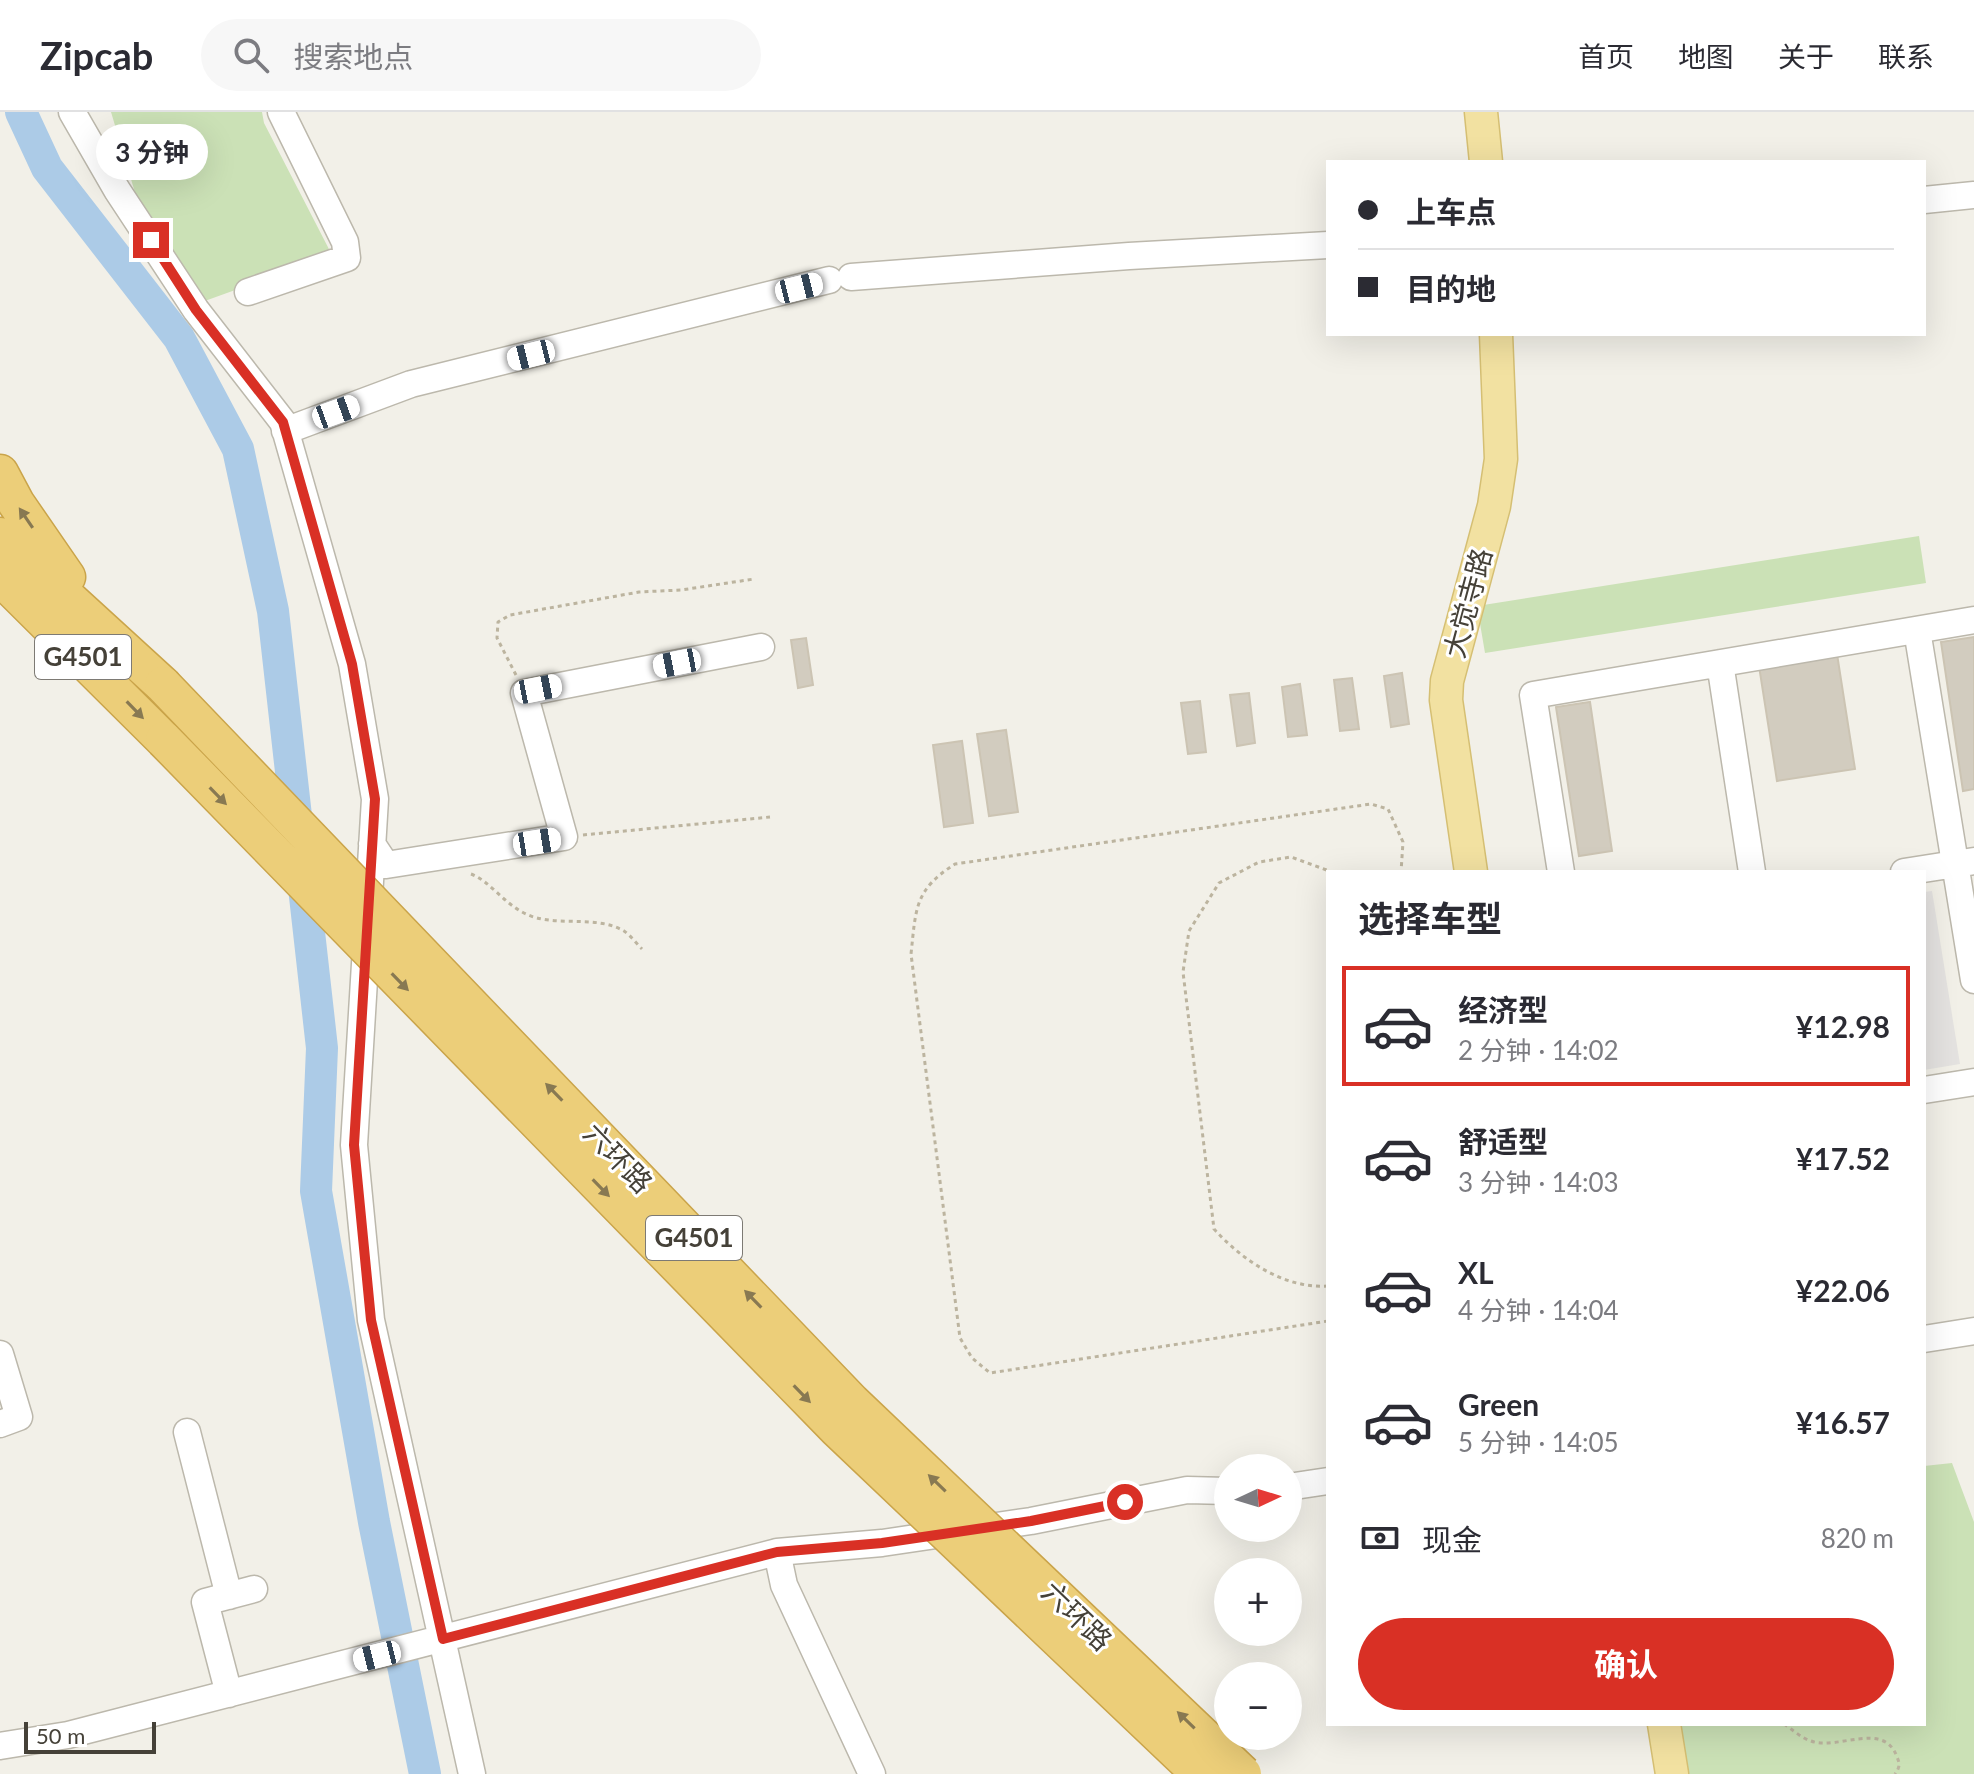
<!DOCTYPE html>
<html lang="zh">
<head>
<meta charset="utf-8">
<style>
  :root { --surface:#fff; --page:#f7f7f7; --text:#2b2b33; --muted:#7c7c81; --line:#e1e1e2; --accent:#d93025 }
  body { margin:0; font-family:Lato,"Noto Sans SC",sans-serif; background:var(--page); color:var(--text); height:100vh; display:flex; flex-direction:column; font-size:30px; white-space:nowrap }
  * { box-sizing:border-box; margin:0 }
  p { font-size:26px; color:var(--muted) }
  .icon { flex:none; width:44px; height:44px; fill:none; stroke:currentColor; stroke-width:2; stroke-linecap:round; stroke-linejoin:round }
  .map { position:relative; flex:1; overflow:hidden }
  .details { position:absolute; left:1326px; top:758px; width:600px; height:856px; display:flex; flex-direction:column; background:var(--surface); border-radius:0px; box-shadow:0 8px 32px #0002 }
  .details>* { flex:none }
  .banner { position:absolute; left:1326px; top:48px; width:600px; height:176px; border-radius:0px; box-shadow:0 8px 32px #0002; display:grid; align-content:center; height:176px; padding:0 32px; background:var(--surface) }
  .needle { width:52px; rotate:86deg }
  .controls { position:absolute; left:1214px; top:1342px; display:grid; gap:16px }
  .controls a { display:grid; place-items:center; width:88px; height:88px; border-radius:50%; background:var(--surface); box-shadow:0 8px 32px #0002; font-size:40px }
  .scale { position:absolute; left:24px; bottom:20px; width:132px; box-sizing:border-box; padding-left:8px; border:4px solid #454138; border-top:0; font-size:22px; line-height:28px; white-space:nowrap; color:#454138; -webkit-text-stroke:6px #fff; paint-order:stroke }
  .end { position:absolute; width:36px; height:36px; margin:-18px; border:10px solid #d93025; background:#fff; box-shadow:0 0 0 4px #fff }
  .from { border-radius:50% }
  .bubble { position:absolute; height:56px; border-radius:28px; background:var(--surface); box-shadow:0 8px 32px #0002; font-size:26px; font-weight:700; line-height:56px; text-align:center }
  .car { position:absolute; width:24px; height:48px; margin:-24px -12px; border-radius:10px; box-shadow:0 0 6px 2px #0007; background:linear-gradient(#fff 24%,#345 0 40%,#fff 0 76%,#345 0 86%,#fff 0) }
  .banner b { display:flex; align-items:center; gap:28px; height:76px; font-size:30px }
  .banner b+b { border-top:2px solid var(--line) }
  .banner i { width:20px; height:20px; background:var(--text) }
  ul { padding:0; list-style:none }
  li { display:flex; align-items:center; gap:24px; height:120px; margin:0 16px 12px; padding:0 16px; border:4px solid transparent; border-radius:0px }
  li div { flex:1 }
  li b { display:block; font-size:30px }
  li em { font-style:normal; font-weight:700 }
  li.on { border-color:var(--accent) }
  li>.icon { width:72px; height:72px; stroke-width:1.5 }
  h2 { padding:0 32px; font-size:36px; line-height:96px }
  .pay { display:flex; align-items:center; gap:20px; height:88px; padding:0 32px; font-size:30px }
  .pay p { margin-inline-start:auto }
  .action { display:flex; gap:16px; margin-top:auto; padding:16px 32px }
  .action a { flex:1; height:92px; border-radius:48px; background:var(--accent); color:#fff; font-size:32px; font-weight:700; line-height:92px; text-align:center }
  header { display:flex; align-items:center; gap:48px; box-sizing:border-box; height:112px; padding:0 40px; background:var(--surface); border-bottom:2px solid var(--line) }
  header strong { font-size:38px }
  nav { display:flex; gap:44px; margin-inline-start:auto; font-size:28px }
  .search { width:560px; height:72px; background:var(--page); display:flex; align-items:center; gap:20px; box-sizing:border-box; padding:0 28px; border-radius:44px; color:var(--muted); font-size:30px }
  .map>svg:first-child { display:block }
</style>
</head>
<body>
<header>
<strong>Zipcab</strong>
<div class="search"><svg class="icon" aria-label="search" viewBox="0 0 24 24"><circle cx="10" cy="10" r="6"/><path d="M15 15l6 6"/></svg>搜索地点</div>
<nav><a>首页</a><a>地图</a><a>关于</a><a>联系</a></nav>
</header>
<div class="map">
<svg width="1974" height="1662" viewBox="0 0 1974 1662">
  <rect width="100%" height="100%" fill="#f2f0e8"/>
  <path fill="#cbe1b6" d="M111,0H262L264,11L332,143L202,190L136,84Z
    M1919,424L1926,471L1485,541L1477,494Z
    M1952,1351L1974,1410V1662H1684L1676,1612H1924V1354Z"/>
  <path fill="#e4e2e0" d="M1932,779L1960,952L1924,958V780Z"/>
  <g fill="none" stroke-linecap="round" stroke-linejoin="round">
    <path stroke="#accbe7" stroke-width="32" d="M21,0L47,56L179,226L238,337L273,499L322,936L316,1079L374,1410L425,1662"/>
  </g>
  <path fill="#d2ccbf" stroke="#ccc4b3" stroke-width="2" d="M1974,525V677L1963,679L1941,530Z
    M806,526L813,573L798,576L791,528Z
    M1837,542L1855,657L1777,669L1759,554Z
    M1402,561L1409,612L1391,615L1384,564Z
    M1352,566L1359,617L1340,619L1334,568Z
    M1300,572L1307,623L1288,625L1282,575Z
    M1249,581L1255,631L1237,634L1230,583Z
    M1200,589L1206,640L1188,642L1181,591Z
    M1590,590L1612,739L1579,744L1556,595Z
    M1006,618L1018,700L989,704L977,622Z
    M962,629L973,711L944,715L933,633Z"/>
  <g fill="none" stroke-linecap="round" stroke-linejoin="round">
    <g stroke="#bcb8ac" stroke-width="29">
      <path id="minor" d="M72,0L117,78L196,198L283,310L352,552L375,687L354,1033L371,1208L472,1662
        M1924,88L1974,83
        M851,165L1129,144L1328,133
        M248,180L347,146L345,130L281,0
        M285,319L411,272L829,168
        M1917,518L1974,868
        M1720,551L1752,760
        M372,732L386,753L564,725L524,581L761,535
        M1561,760L1533,583L1974,508
        M1904,760L1974,749
        M1924,978L1974,970
        M1924,1227L1974,1219
        M0,1242L19,1305L0,1312
        M187,1320L229,1484
        M1288,1375L1328,1369
        M777,1440L784,1473L872,1662
        M229,1582L205,1490L254,1477
        M0,1634L68,1623L777,1440L882,1431L1031,1409L1187,1378L1228,1379"/>
    </g>
    <g stroke="#d5bf73" stroke-width="35">
      <path id="major" d="M1481,0L1486,50
        M1471,760L1446,588L1447,569L1494,394L1501,347L1496,222
        M1664,1612L1672,1662"/>
    </g>
    <g stroke="#caa44a" stroke-width="39">
      <path id="highway" d="M0,361L16,391L67,465
        M0,424L163,573
        M0,465L164,628"/>
    </g>
    <path stroke="#bcb49f" stroke-width="3" stroke-dasharray="4 4" stroke-linecap="butt" d="M516,563L497,526L498,510L510,503L639,480L681,478L754,467
      M583,723L770,705
      M471,762C490,769 504,792 526,802C555,816 595,802 624,819C630,823 637,832 642,837
      M1328,1174C1284,1177 1242,1148 1214,1117L1183,860L1189,819L1219,771L1259,750L1291,745L1332,760
      M1328,1209L990,1261L972,1246L960,1226L911,842C916,797 914,778 955,752L1371,692L1388,697L1403,730L1401,760
      M1784,1612C1792,1617 1801,1626 1811,1629C1837,1639 1884,1608 1897,1645C1900,1652 1900,1655 1895,1662"/>
    <use href="#minor" stroke="#fff" stroke-width="26"/>
    <use href="#major" stroke="#f2e1a1" stroke-width="32"/>
    <use href="#highway" stroke="#ecce79" stroke-width="36"/>
    <g stroke="#caa44a" stroke-width="39" stroke-linecap="butt">
      <path id="highway-bridge" d="M163,573L852,1290L1243,1662
        M164,628L837,1317L1200,1662"/>
    </g>
    <use href="#highway-bridge" stroke="#ecce79" stroke-width="36"/>
  </g>
  <defs><path id="oneway-solid" d="M-6-.8H1V-3.2L6.5 0L1 3.2V.8H-6Z" transform="scale(2)"/></defs>
  <g fill="#887952">
    <use href="#oneway-solid" transform="translate(26 406) rotate(-124)"/>
    <use href="#oneway-solid" transform="translate(135 598) rotate(46)"/>
    <use href="#oneway-solid" transform="translate(218 684) rotate(46)"/>
    <use href="#oneway-solid" transform="translate(400 870) rotate(46)"/>
    <use href="#oneway-solid" transform="translate(554 980) rotate(-134)"/>
    <use href="#oneway-solid" transform="translate(601 1076) rotate(46)"/>
    <use href="#oneway-solid" transform="translate(753 1187) rotate(-134)"/>
    <use href="#oneway-solid" transform="translate(802 1282) rotate(46)"/>
    <use href="#oneway-solid" transform="translate(937 1371) rotate(-136)"/>
    <use href="#oneway-solid" transform="translate(1186 1608) rotate(-136)"/>
  </g>
  <g fill="none" stroke-linecap="round" stroke-linejoin="round">
    <path stroke="#d93025" stroke-width="10" d="M151,128L196,198L283,310L352,552L375,687L354,1033L371,1208L443,1527L777,1440L882,1431L1031,1409L1125,1390"/>
  </g>
  <g text-anchor="middle" stroke-width="6" stroke-linejoin="round" paint-order="stroke">
    <g fill="#fff" stroke="#7d7a74" stroke-width="2">
      <rect x="35" y="523" width="96" height="44" rx="6"/>
      <rect x="646" y="1104" width="96" height="44" rx="6"/>
    </g>
    <g font-size="26" font-weight="bold" fill="#454138">
      <text x="83" y="554">G4501</text>
      <text x="694" y="1135">G4501</text>
    </g>
    <g font-size="28" fill="#454138" stroke="#fff">
      <text transform="translate(1468 491) rotate(-75)" y="10">大觉寺路</text>
      <text transform="translate(618 1046) rotate(46)" y="10">六环路</text>
      <text transform="translate(1077 1504) rotate(44)" y="10">六环路</text>
    </g>
  </g>
</svg>
<div class="controls">
<a><svg class="needle" viewBox="-14 -14 28 28"><path d="M0-13l5 13h-10z" fill="#e53935"/><path d="M0 13l5-13h-10z" fill="#7c7c81"/></svg></a>
<a>+</a>
<a>−</a>
</div>
<div class="scale">50 m</div>
<i class="end from" style="left:1125px;top:1390px"></i>
<i class="end" style="left:151px;top:128px"></i>
<div class="bubble" style="left:96px;top:12px;width:112px">3 分钟</div>
<i class="car" style="left:799px;top:176px;rotate:76deg"></i>
<i class="car" style="left:531px;top:243px;rotate:256deg"></i>
<i class="car" style="left:336px;top:300px;rotate:70deg"></i>
<i class="car" style="left:677px;top:551px;rotate:259deg"></i>
<i class="car" style="left:538px;top:577px;rotate:79deg"></i>
<i class="car" style="left:537px;top:730px;rotate:81deg"></i>
<i class="car" style="left:377px;top:1544px;rotate:256deg"></i>
<div class="banner">
<b><i class="from"></i>上车点</b>
<b><i></i>目的地</b>
</div>
<section class="details">
<h2>选择车型</h2>
<ul>
<li class="on"><svg class="icon" aria-label="car" viewBox="0 0 24 24"><path d="M5 17H2v-5l4-1 3-4h7l3 4 3 1v5h-3M9 17h6M6 11h13"/><circle cx="7" cy="17" r="2"/><circle cx="17" cy="17" r="2"/></svg><div><b>经济型</b><p>2 分钟 · 14:02</p></div><em>¥12.98</em></li>
<li><svg class="icon" aria-label="car" viewBox="0 0 24 24"><path d="M5 17H2v-5l4-1 3-4h7l3 4 3 1v5h-3M9 17h6M6 11h13"/><circle cx="7" cy="17" r="2"/><circle cx="17" cy="17" r="2"/></svg><div><b>舒适型</b><p>3 分钟 · 14:03</p></div><em>¥17.52</em></li>
<li><svg class="icon" aria-label="car" viewBox="0 0 24 24"><path d="M5 17H2v-5l4-1 3-4h7l3 4 3 1v5h-3M9 17h6M6 11h13"/><circle cx="7" cy="17" r="2"/><circle cx="17" cy="17" r="2"/></svg><div><b>XL</b><p>4 分钟 · 14:04</p></div><em>¥22.06</em></li>
<li><svg class="icon" aria-label="car" viewBox="0 0 24 24"><path d="M5 17H2v-5l4-1 3-4h7l3 4 3 1v5h-3M9 17h6M6 11h13"/><circle cx="7" cy="17" r="2"/><circle cx="17" cy="17" r="2"/></svg><div><b>Green</b><p>5 分钟 · 14:05</p></div><em>¥16.57</em></li>
</ul>
<div class="pay"><svg class="icon" aria-label="cash" viewBox="0 0 24 24"><path d="M3 7h18v10H3z"/><circle cx="12" cy="12" r="2"/></svg>现金<p>820 m</p></div>
<div class="action"><a>确认</a></div>
</section>
</div>
</body>
</html>
